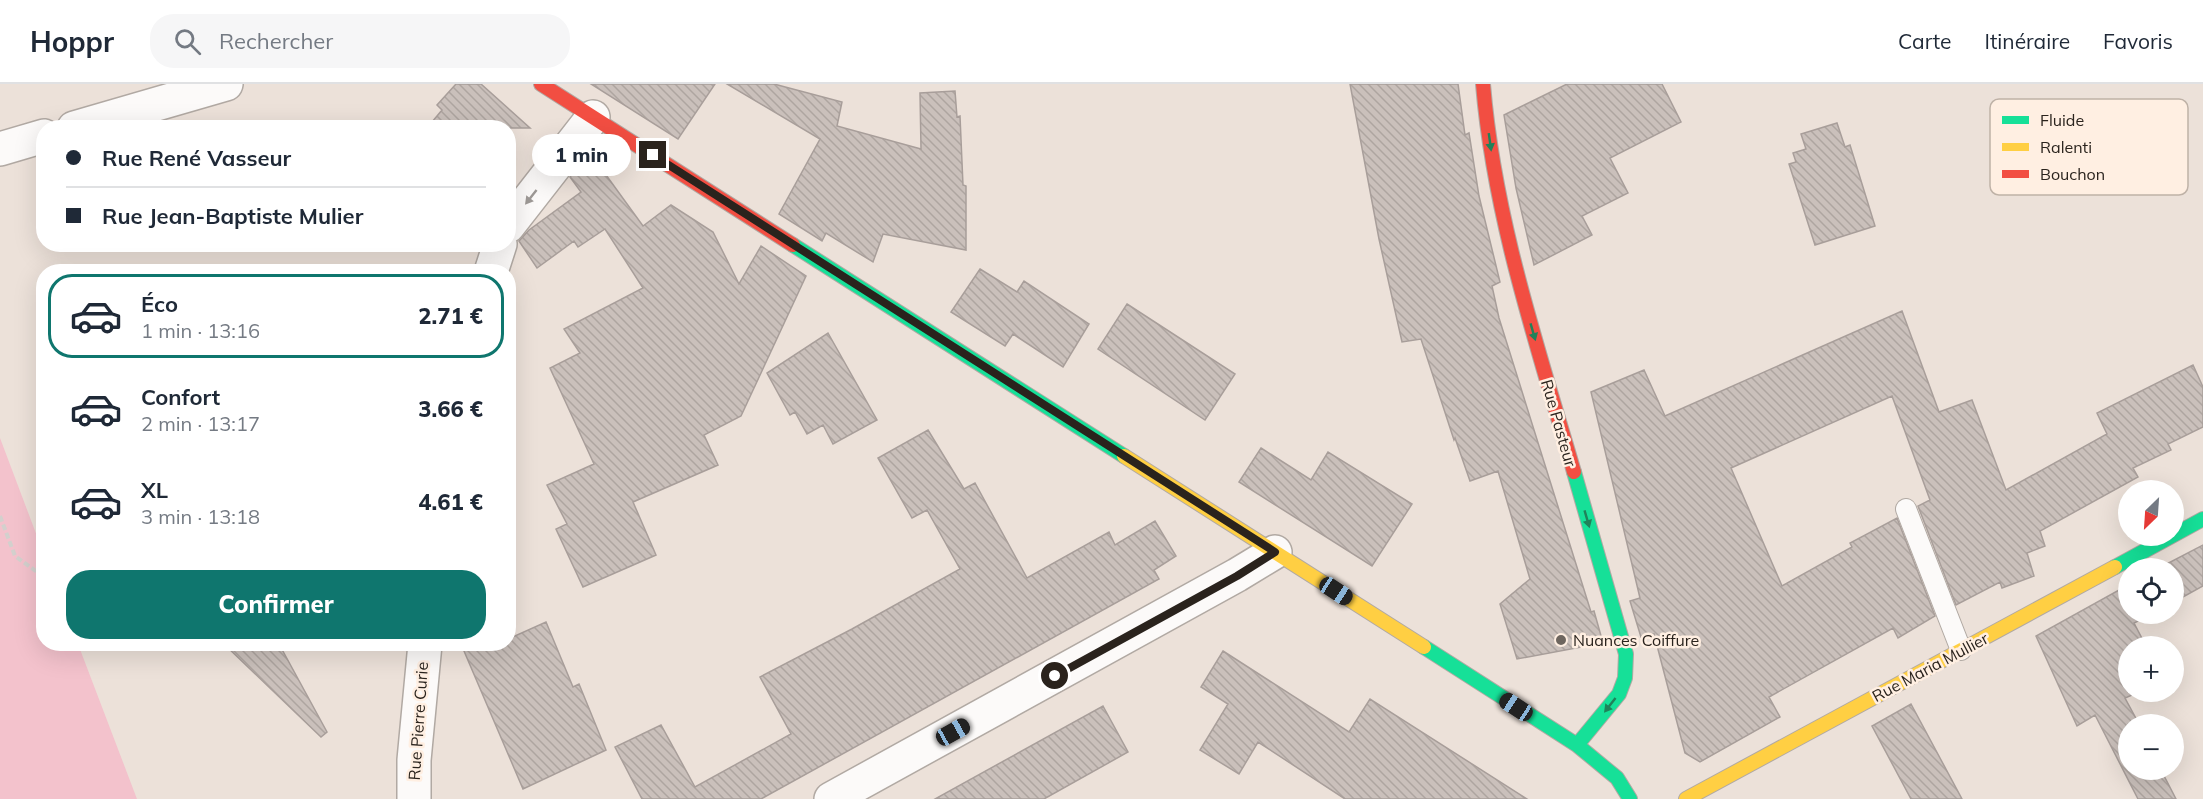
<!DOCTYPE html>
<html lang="fr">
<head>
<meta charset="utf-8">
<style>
  :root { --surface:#fff; --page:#f6f6f7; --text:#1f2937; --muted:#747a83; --line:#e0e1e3; --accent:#0f766e }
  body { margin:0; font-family:Mulish,sans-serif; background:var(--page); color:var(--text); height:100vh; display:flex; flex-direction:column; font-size:22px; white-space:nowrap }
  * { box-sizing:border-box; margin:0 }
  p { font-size:20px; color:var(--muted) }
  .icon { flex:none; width:33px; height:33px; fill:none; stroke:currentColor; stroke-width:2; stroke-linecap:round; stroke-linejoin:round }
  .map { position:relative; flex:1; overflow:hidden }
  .drawer { position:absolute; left:36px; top:180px; width:480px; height:387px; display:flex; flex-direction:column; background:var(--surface); border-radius:24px; box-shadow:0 6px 24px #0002 }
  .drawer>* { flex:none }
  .banner { position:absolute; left:36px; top:36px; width:480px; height:132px; border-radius:24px; box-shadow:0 6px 24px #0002; display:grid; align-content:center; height:132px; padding:0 30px; background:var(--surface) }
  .needle { width:39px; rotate:205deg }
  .fabs { position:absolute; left:2118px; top:396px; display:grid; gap:12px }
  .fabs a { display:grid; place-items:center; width:66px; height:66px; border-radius:50%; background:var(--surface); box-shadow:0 6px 24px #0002; font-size:30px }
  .end { position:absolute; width:27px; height:27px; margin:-14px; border:8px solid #2a231d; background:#fff; box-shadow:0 0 0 3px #fff }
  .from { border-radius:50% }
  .bubble { position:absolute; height:42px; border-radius:21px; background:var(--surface); box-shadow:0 6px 24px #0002; font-size:20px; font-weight:800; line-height:42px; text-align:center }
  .car { position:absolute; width:18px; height:36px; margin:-18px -9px; border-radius:8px; box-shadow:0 0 4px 2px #0007; background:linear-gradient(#222 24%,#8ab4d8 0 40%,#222 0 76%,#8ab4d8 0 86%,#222 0) }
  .banner b { display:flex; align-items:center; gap:21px; height:57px; font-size:22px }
  .banner b+b { border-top:2px solid var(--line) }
  .banner i { width:15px; height:15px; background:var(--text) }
  ul { padding:10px 0 0; list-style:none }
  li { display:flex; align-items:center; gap:18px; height:84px; margin:0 12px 9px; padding:0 18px; border:3px solid transparent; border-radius:24px }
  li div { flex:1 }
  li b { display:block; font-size:22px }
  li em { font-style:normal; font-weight:800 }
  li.selected { border-color:var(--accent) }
  li>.icon { width:54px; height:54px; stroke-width:1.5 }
  .primary-button { display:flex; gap:12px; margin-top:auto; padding:12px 30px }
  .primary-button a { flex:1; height:69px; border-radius:24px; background:var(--accent); color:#fff; font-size:24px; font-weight:800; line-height:69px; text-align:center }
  header { display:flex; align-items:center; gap:36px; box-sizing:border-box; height:84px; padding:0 30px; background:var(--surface); border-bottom:2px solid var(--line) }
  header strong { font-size:28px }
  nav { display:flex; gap:33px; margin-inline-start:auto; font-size:21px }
  .search { width:420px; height:54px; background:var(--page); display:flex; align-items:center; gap:15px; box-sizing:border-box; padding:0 21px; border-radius:24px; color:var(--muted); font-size:22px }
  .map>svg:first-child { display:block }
</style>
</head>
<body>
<header>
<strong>Hoppr</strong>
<div class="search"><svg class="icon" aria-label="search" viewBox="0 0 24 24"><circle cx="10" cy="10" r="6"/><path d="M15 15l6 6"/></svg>Rechercher</div>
<nav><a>Carte</a><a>Itinéraire</a><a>Favoris</a></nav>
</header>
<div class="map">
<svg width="2203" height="715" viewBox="0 0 2203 715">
  <defs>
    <pattern id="building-back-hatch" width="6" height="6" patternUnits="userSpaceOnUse" patternTransform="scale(1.5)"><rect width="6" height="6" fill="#cac0bb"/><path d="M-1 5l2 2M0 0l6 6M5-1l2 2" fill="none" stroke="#aea5a0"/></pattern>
  </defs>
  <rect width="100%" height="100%" fill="#ece1d9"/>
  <path fill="#f3c2cc" d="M0,354L43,468L44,560H78L137,715H0Z"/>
  <path fill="url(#building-back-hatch)" stroke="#a89e9a" stroke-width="1.5" d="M456,0H481L530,44H427L442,26L437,21Z
    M591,0H715L678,55Z
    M727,0H774L842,18L837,42L921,65L920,9L955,7L957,33L960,32L963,101L966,102V166L883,150L873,178L826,149L822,157L779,130L820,55Z
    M1350,0H1458L1465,51L1469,49L1479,112L1500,198L1492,202L1499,234L1591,528L1594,527L1603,559L1517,575L1500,520L1530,495L1498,387L1470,397L1455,354L1454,356L1421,255L1402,258L1379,155Z
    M1567,0H1662L1681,38L1610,74L1628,109L1582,132L1592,151L1534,181L1516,104L1504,31Z
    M1837,39L1845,63L1850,61L1875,142L1815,161L1789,80L1796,78L1793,69L1806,65L1801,50Z
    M593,73L643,142L671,121L713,148L739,200L761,162L806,192L741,332L704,351L718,381L633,418L656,471L583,503L556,445L567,440L547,401L594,380L550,284L580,269L564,245L643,204L605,145L578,163L574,157L537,184L519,157L529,146L581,108L570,93L577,84Z
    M980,185L1017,208L1024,197L1089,240L1063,283L1013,250L1005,262L951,228Z
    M1127,220L1235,290L1205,336L1098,265Z
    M1902,227L1939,328L1972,316L2006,406L2107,350L2097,329L2193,281L2203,303V343L2168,360L2171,366L2133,384L2138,393L2040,447L2045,462L2027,469L2034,492L2002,504L2000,498L1956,521L1918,422L1930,416L1892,312L1731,384L1782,502L1852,463L1850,459L1897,434L1935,532L1898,554L1893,544L1769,613L1780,633L1700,678L1685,669L1654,550L1641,553L1630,517L1640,514L1591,308L1644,286L1665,332Z
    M828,249L877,336L833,360L823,341L807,350L795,328L790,331L767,289Z
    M928,346L964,405L975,399L1027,494L1109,448L1115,461L1155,437L1176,472L1154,486L1159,495L761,715H642L615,663L661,641L695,703L791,650L760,593L852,545L960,485L927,426L912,434L878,374Z
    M1261,364L1311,396L1328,368L1412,420L1372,482L1239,398Z
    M2203,461V502L2174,518V484H2159Z
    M2128,501V530H2152L2134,539L2146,562H2128V608H2139L2125,614L2139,640H2128V686H2161L2176,715H2138L2095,631L2077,642L2036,552Z
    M546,538L573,603L579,600L606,666L523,705L461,560H508V555Z
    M224,560H279L327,648L321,653Z
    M1223,567L1349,648L1370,615L1527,715H1345L1258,658L1239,690L1200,666L1228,620L1201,603Z
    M1911,620L1962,715H1911L1872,642Z
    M1103,622L1128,668L1044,715H935Z"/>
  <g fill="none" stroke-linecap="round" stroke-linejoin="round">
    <g stroke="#b1a9a3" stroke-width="22">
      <path id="lane" d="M1906,425L1961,566"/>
    </g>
    <g stroke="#b1a9a3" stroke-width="36">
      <path id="street" d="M74,44L226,0
        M0,65L44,52
        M508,142L593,33
        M491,188L500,160
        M414,715V676L425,560
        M831,715L1237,491L1275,468"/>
    </g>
    <g stroke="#b1a9a3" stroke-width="16">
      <path id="fast" d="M793,161L1124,372
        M1574,388L1626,570L1625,594L1619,610L1577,661
        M2115,483L2203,435
        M1424,563L1577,661L1617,694L1630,715"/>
    </g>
    <g stroke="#b1a9a3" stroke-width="16">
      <path id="slow" d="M1124,372L1424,563
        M1686,715L2115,483"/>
    </g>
    <g stroke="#b1a9a3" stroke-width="16">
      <path id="jam" d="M541,0L793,161
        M1483,0C1494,133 1537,261 1574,388"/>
    </g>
    <path stroke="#d3d0cd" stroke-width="4" stroke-dasharray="6 3" stroke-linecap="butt" d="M0,432L15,472L44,493"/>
    <use href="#lane" stroke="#fcfaf9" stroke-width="20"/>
    <use href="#street" stroke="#fcfaf9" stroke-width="33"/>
    <use href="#fast" stroke="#16e098" stroke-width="14"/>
    <use href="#slow" stroke="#ffcf43" stroke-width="14"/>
    <use href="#jam" stroke="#f24e42" stroke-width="14"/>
  </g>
  <defs><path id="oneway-solid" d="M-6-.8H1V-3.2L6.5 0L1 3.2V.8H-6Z" transform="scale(1.5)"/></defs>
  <g fill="#20825a">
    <use href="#oneway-solid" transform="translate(1490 58) rotate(82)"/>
    <use href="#oneway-solid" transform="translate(1533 248) rotate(74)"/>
    <use href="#oneway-solid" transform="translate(1587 435) rotate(74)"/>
    <use href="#oneway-solid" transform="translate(1610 621) rotate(128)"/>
  </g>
  <use fill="#9e9996" href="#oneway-solid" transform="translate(531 113) rotate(128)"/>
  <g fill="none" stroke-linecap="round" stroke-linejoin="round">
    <path stroke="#2a231d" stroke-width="8" d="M653,71L1275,468L1237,492L1055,592"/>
  </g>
  <circle fill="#6e665f" stroke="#ffefe2" stroke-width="2" cx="1561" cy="556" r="6"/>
  <g text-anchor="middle" stroke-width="5" stroke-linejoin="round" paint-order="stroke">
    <g font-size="16" fill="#2a231d" stroke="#ffefe2">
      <text transform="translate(1559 339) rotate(74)" y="6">Rue Pasteur</text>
      <text transform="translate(1930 583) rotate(-28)" y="6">Rue Maria Mullier</text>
      <text transform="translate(418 637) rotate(-86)" y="6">Rue Pierre Curie</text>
    </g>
    <g font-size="16" fill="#2a231d" stroke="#ffefe2" text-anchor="start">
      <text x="1573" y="562">Nuances Coiffure</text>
    </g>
  </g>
  <rect x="1990" y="15" width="198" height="96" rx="9" fill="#ffefe2" stroke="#bfb2a7" stroke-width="1.5"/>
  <rect x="2002" y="32" width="27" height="8" fill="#16e098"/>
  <rect x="2002" y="59" width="27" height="8" fill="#ffcf43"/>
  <rect x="2002" y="86" width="27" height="8" fill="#f24e42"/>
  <g font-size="16" fill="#2a231d">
    <text x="2040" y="42">Fluide</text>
    <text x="2040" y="69">Ralenti</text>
    <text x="2040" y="96">Bouchon</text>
  </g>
</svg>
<div class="fabs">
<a><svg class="needle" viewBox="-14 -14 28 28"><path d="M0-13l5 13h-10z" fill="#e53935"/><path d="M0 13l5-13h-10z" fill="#747a83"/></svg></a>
<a><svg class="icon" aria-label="locate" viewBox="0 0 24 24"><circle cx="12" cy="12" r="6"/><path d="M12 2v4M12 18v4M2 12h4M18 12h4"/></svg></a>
<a>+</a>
<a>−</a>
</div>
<i class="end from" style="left:1055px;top:592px"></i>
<i class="end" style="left:653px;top:71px"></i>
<div class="bubble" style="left:532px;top:50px;width:99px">1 min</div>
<i class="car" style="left:1336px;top:507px;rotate:123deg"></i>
<i class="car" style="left:1516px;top:623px;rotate:303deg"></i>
<i class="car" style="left:953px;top:648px;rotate:61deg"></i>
<div class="banner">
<b><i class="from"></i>Rue René Vasseur</b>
<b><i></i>Rue Jean-Baptiste Mulier</b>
</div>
<section class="drawer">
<ul>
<li class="selected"><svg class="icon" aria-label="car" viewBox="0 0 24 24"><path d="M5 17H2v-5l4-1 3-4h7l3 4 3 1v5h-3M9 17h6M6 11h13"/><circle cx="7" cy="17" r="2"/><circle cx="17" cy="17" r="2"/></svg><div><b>Éco</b><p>1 min · 13:16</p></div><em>2.71 €</em></li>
<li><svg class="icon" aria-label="car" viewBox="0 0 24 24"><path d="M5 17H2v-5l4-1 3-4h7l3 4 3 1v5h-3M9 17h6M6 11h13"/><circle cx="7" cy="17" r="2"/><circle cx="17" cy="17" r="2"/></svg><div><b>Confort</b><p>2 min · 13:17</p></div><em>3.66 €</em></li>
<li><svg class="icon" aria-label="car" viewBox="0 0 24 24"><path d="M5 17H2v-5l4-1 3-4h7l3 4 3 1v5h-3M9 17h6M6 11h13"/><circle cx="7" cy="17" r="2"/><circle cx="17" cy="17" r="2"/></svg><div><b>XL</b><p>3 min · 13:18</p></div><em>4.61 €</em></li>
</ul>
<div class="primary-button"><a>Confirmer</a></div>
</section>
</div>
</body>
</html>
